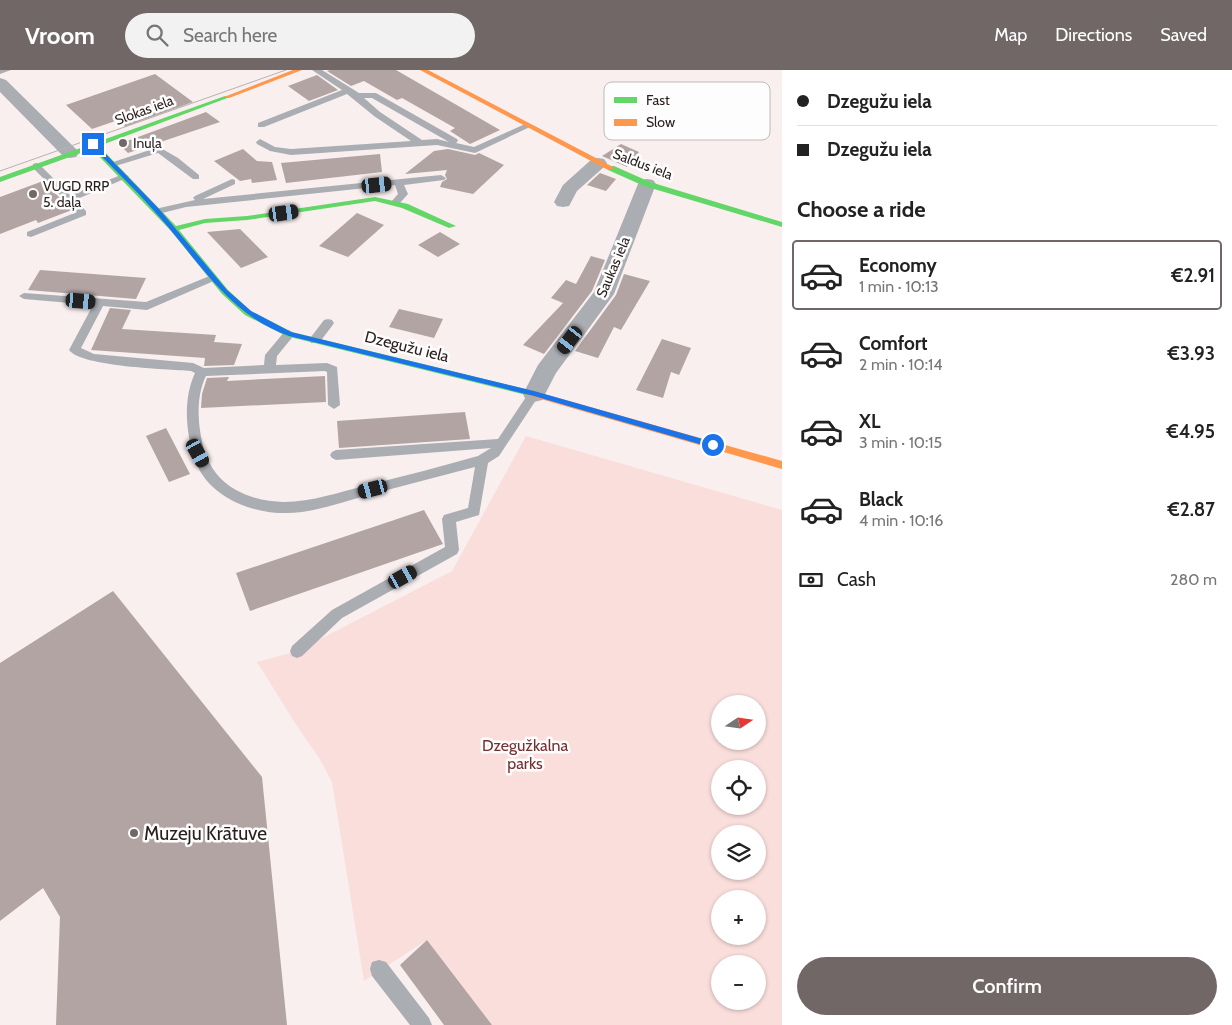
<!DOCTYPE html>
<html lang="en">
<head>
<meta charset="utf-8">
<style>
  :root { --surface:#fff; --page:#f2f2f2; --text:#222; --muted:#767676; --line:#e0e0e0; --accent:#726767 }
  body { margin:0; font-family:Cabin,sans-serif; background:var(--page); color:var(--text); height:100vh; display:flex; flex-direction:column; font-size:19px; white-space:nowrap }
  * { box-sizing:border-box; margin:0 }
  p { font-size:16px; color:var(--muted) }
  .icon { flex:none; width:28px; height:28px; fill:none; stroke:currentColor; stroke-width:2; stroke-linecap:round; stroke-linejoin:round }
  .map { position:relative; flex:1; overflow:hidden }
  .panel { display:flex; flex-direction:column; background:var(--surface); width:450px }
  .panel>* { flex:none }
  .guide { display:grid; align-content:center; height:110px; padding:0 15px; background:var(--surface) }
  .needle { width:32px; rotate:77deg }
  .buttons { position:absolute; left:711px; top:625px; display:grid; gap:10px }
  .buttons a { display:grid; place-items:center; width:55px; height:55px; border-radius:50%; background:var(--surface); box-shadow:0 1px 4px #0004; font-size:25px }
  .end { position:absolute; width:22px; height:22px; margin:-11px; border:6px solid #1a73e8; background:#fff; box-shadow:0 0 0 2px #fff }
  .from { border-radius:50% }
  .car { position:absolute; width:15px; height:30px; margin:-15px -8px; border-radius:6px; box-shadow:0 0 4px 1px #0007; background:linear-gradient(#222 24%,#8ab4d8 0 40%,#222 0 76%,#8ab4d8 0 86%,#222 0) }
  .guide b { display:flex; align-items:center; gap:18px; height:48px; font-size:19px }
  .guide b+b { border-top:1px solid var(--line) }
  .guide i { width:12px; height:12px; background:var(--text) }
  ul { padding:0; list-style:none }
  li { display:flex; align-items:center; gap:15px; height:70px; margin:0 10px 8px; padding:0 5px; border:2px solid transparent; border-radius:5px }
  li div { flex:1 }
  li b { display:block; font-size:19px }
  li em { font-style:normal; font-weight:600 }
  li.selected { border-color:var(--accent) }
  li>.icon { width:45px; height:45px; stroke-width:1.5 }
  h2 { padding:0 15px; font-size:22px; line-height:60px }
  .pay { display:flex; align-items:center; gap:12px; height:55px; padding:0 15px; font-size:19px }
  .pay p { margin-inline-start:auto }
  .action { display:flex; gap:10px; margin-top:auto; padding:10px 15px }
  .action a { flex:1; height:58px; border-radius:30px; background:var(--accent); color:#fff; font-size:20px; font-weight:600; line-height:58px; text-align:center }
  header { display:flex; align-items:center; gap:30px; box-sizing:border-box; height:70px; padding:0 25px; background:var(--accent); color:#fff }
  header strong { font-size:24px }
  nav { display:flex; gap:28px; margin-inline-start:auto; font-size:18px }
  .search { width:350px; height:45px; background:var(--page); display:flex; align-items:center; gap:12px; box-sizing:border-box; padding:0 18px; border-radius:28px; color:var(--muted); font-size:19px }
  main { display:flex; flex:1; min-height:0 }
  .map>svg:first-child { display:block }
</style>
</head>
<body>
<header>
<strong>Vroom</strong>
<div class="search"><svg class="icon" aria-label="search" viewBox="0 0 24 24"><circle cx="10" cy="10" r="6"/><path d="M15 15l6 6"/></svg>Search here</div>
<nav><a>Map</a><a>Directions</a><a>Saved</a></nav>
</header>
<main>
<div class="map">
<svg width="782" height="955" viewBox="0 0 782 955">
  <rect width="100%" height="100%" fill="#f9efee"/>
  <path fill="#fadedc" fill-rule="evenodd" d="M526,366L782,440V955H492L427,870L364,911L332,712L319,688L295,653L257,592L297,581L452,501ZM720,634H758V671H720ZM720,699H758V736H720ZM720,764H758V801H720ZM720,829H758V866H720ZM720,894H758V931H720Z"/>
  <path fill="#b2a4a3" d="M330,0H396L500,60L470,74L450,61L455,58L402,28L397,30L364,11L351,16L327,1Z
    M155,4L193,32L124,57L127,47L92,59L66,35Z
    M317,5L338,20L309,31L288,16Z
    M206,42L220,52L128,83L119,74Z
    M621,74L639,82L627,97L602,86Z
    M243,79L257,91L272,92L277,110L252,113L251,109L240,111L214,91Z
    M448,79L475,85L479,83L504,95L473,124L440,117L442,112L447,109L445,105L447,100L405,104L434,81Z
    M380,84L382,102L286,113L281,93Z
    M600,103L616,109L606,121L587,115Z
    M43,111L72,140L38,153L36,150L0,164V127Z
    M357,143L384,155L348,187L319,176Z
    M240,159L268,187L241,198L207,162Z
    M440,162L460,174L438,187L418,175Z
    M591,186L605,190L592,221L544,284L523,275L563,233L551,228L566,210L576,214Z
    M40,200L146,208L136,229L28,220Z
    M624,204L650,211L621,260L614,257L598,288L575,281L616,225Z
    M110,238L131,240L122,259L216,265L214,272L242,274L234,295L204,296L205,288L91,280Z
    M399,239L443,249L434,268L389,257Z
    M662,269L691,278L679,305L671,302L663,328L636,320Z
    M325,306L326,332L201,338L202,324L207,308L229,307L227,311Z
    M465,342L470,369L339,378L337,351Z
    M166,358L190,404L169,412L146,366Z
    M424,440L443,474L250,541L236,503Z
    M113,521L262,707L287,955H56L60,847L43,818L0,851V593Z
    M427,870L492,955H444L400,895Z"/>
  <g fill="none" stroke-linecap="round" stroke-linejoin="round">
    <path fill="#aaadb2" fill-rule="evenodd" d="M0,0H11L0,4Z
      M312,0H322L359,23H376L457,69L458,71L456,73L474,77L525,54L532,56L475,83L437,75L291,85L270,81L257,74L256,72L260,69L275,77L291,79L411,71L374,46L347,24L264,57H258V53L342,20ZM364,28H372L449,72L437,69L422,70L380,42Z
      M159,77L178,88L199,105V109H193L158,83L112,97L107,94Z
      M36,93L39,94L70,125L121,105H127L129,107L75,130L86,141V145L31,167L27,166V162L77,142L33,98V94Z
      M441,105L446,108L444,110L404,115L408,124L399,134L396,135L391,132L398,124L395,115L186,137L158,144L153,141L155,139L195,130L193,128L195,126L232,109L235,110V114L203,129Z
      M212,205L217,208L216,210L147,240L103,236L81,278L94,284L193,293L204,298L264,295L265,285L285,261L289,260L295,264L277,286L276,295L327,293L337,297L340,335L334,339L328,335L327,302L325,301L206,306C195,328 198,357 204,380C210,398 220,411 236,420C280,444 324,426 368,415C405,406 442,396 478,386L491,378L336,390L332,388L330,385L332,382L336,380L498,369L530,321H538L540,324L499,386L488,393L479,445L456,452L459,480L457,484L342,548L302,586L297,588L292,586L290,581L292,576L332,540L445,477L442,449L444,445L468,438L475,397C439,406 404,416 368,425C346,431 324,439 302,442C260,448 206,430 193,385C186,359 183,329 195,303L191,301C167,299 82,297 69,280L93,235L24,229L19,226L24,223L146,232Z
      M328,249L332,250L334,253L332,256L319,273H311L309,270L311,267L324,250Z
      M379,890L386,892L429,948L432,955H410L372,906L370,899L372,892Z"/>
    <path fill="#aaadb2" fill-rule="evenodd" d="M0,8L6,10L76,79L79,83L76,87L70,88L64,87L0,22Z
      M598,88L604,89L607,93L604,97L577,121L569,136L563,137L557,136L554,132L563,115L592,89Z
      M647,109L653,110L656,114L614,224L556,303L542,330L534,332L526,330L523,324L538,295L594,222L638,114L641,110Z"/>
    <path fill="#63d668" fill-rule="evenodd" d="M225,26L230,27L99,76L176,156L205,149L247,146L375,127L408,134L456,156L449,158L402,138L375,131L247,150L205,153L179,160L228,220L251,241L292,262L530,320L533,321L535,323L533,325L530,326L286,266L245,245L222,224L171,161L92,79L0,112V107Z
      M608,96H614L650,112L782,152V157L644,116L608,100Z"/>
    <path fill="#ff974d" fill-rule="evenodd" d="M293,0H302L229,28L224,27Z
      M420,0H428L615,98L608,100Z
      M530,320L782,391V399L527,325L525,323L527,321Z"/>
    <path stroke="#b6b2b2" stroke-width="1" d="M0,101L286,0"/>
  </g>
  <path fill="#1a73e8" d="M91,73H95L160,140L227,220L251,241L291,262L534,321L713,372L716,375L713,378L534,326L289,266C228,245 197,188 155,142C135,119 113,98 91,76Z"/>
  <g fill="#726767" stroke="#fdfdfd" stroke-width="2">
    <circle cx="123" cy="73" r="5"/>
    <circle cx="33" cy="124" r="5"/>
    <circle cx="134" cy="763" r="5"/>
  </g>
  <g text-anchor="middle" stroke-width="5" stroke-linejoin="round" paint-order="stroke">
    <g font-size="14" fill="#2a1e1e" stroke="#fdfdfd">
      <text transform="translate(144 40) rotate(-20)" y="5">Slokas iela</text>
      <text transform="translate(643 94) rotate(21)" y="5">Saldus iela</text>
      <text transform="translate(613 197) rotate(-67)" y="5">Saukas iela</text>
    </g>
    <g font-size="14" fill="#2a1e1e" stroke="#fdfdfd" text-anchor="start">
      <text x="133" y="78">Inuļa</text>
      <text x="43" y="121">VUGD RRP<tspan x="43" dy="16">5. daļa</tspan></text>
    </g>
    <g font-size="16" fill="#2a1e1e" stroke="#fdfdfd">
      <text transform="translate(407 276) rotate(14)" y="6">Dzegužu iela</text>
    </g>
    <g font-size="16" fill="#743131" stroke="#fdfdfd">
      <text x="525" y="681">Dzegužkalna<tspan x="525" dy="18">parks</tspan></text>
    </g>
    <g font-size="19" fill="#2a1e1e" stroke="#fdfdfd" text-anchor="start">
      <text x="144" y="770">Muzeju Krātuve</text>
    </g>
  </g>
  <rect x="604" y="12" width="166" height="58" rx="8" fill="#fdfdfd" stroke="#bebaba" stroke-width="1"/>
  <rect x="614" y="27" width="23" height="6" fill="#63d668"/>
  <rect x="614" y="49" width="23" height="7" fill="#ff974d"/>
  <g font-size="14" fill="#2a1e1e">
    <text x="646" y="35">Fast</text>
    <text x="646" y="57">Slow</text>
  </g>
</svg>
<div class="buttons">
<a><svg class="needle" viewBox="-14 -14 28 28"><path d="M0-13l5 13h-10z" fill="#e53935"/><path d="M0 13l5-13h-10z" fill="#767676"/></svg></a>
<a><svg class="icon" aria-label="locate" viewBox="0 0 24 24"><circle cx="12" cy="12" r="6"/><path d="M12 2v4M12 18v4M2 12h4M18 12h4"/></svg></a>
<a><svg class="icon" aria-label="layers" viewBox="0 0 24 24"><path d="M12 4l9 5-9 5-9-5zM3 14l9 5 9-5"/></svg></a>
<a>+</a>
<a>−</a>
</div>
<i class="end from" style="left:713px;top:375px"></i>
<i class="end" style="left:93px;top:74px"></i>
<i class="car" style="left:377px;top:115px;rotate:84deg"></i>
<i class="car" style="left:284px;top:143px;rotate:82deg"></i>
<i class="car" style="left:81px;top:231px;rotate:95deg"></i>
<i class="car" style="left:570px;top:270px;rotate:217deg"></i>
<i class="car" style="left:198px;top:383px;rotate:151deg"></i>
<i class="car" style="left:373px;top:419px;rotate:255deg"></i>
<i class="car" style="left:403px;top:507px;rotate:61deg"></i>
</div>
<section class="panel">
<div class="guide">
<b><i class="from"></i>Dzegužu iela</b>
<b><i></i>Dzegužu iela</b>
</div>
<h2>Choose a ride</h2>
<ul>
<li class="selected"><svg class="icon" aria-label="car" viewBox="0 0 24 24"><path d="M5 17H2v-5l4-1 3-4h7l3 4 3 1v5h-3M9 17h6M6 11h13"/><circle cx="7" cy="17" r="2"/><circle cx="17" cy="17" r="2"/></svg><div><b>Economy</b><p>1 min · 10:13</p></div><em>€2.91</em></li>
<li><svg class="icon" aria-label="car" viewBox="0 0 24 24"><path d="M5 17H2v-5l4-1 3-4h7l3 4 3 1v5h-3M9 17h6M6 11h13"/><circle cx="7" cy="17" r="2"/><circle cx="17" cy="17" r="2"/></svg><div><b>Comfort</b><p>2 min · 10:14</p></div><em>€3.93</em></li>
<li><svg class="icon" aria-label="car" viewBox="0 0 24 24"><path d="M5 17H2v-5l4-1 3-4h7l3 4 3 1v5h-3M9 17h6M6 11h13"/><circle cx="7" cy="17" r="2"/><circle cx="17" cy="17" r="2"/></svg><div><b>XL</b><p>3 min · 10:15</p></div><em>€4.95</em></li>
<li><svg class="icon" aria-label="car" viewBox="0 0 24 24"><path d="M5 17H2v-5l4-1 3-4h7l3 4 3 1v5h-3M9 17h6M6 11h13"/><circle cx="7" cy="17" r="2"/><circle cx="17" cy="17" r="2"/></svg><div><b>Black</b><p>4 min · 10:16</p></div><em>€2.87</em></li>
</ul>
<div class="pay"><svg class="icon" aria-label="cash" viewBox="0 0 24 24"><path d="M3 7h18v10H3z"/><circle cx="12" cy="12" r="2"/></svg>Cash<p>280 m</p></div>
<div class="action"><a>Confirm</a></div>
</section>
</main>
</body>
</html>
